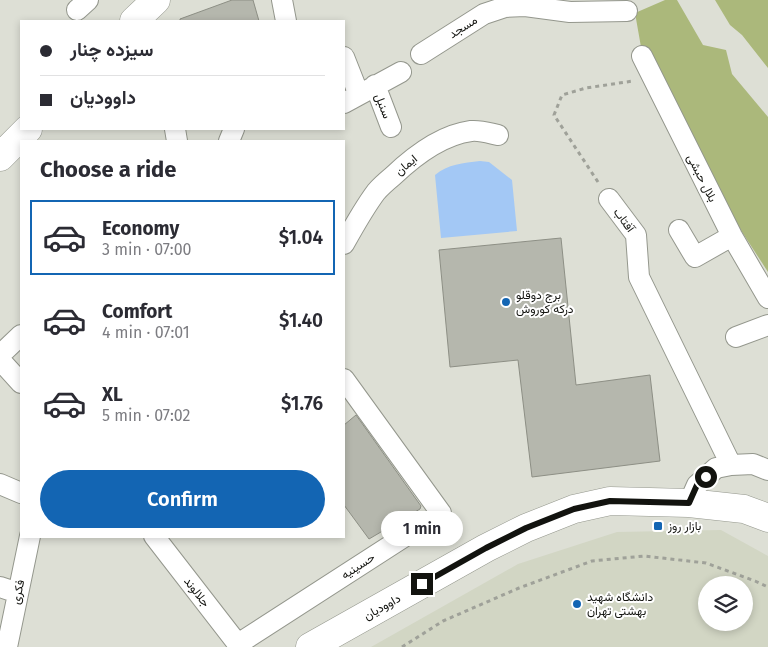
<!DOCTYPE html>
<html lang="en">
<head>
<meta charset="utf-8">
<style>
  :root { --surface:#fff; --page:#f7f7f7; --text:#2b2b33; --muted:#7c7c81; --line:#e1e1e2; --accent:#1365b3 }
  body { margin:0; font-family:"Fira Sans",Vazirmatn,sans-serif; background:var(--page); color:var(--text); height:100vh; display:flex; flex-direction:column; font-size:19px; white-space:nowrap }
  * { box-sizing:border-box; margin:0 }
  p { font-size:16px; color:var(--muted) }
  .icon { flex:none; width:28px; height:28px; fill:none; stroke:currentColor; stroke-width:2; stroke-linecap:round; stroke-linejoin:round }
  .map { position:relative; flex:1; overflow:hidden }
  .drawer { position:absolute; left:20px; top:140px; width:325px; height:398px; display:flex; flex-direction:column; background:var(--surface); border-radius:0px; box-shadow:0 2px 8px #0003 }
  .drawer>* { flex:none }
  .hud { position:absolute; left:20px; top:20px; width:325px; height:110px; border-radius:0px; box-shadow:0 2px 8px #0003; display:grid; align-content:center; height:110px; padding:0 20px; background:var(--surface) }
  .controls { position:absolute; left:698px; top:576px; display:grid; gap:10px }
  .controls a { display:grid; place-items:center; width:55px; height:55px; border-radius:50%; background:var(--surface); box-shadow:0 2px 8px #0003; font-size:25px }
  .end { position:absolute; width:22px; height:22px; margin:-11px; border:6px solid #12130f; background:#fff; box-shadow:0 0 0 2px #fff }
  .from { border-radius:50% }
  .bubble { position:absolute; height:35px; border-radius:18px; background:var(--surface); box-shadow:0 2px 8px #0003; font-size:16px; font-weight:600; line-height:35px; text-align:center }
  .hud b { display:flex; align-items:center; gap:18px; height:48px; font-size:19px }
  .hud b+b { border-top:1px solid var(--line) }
  .hud i { width:12px; height:12px; background:var(--text) }
  ul { padding:0; list-style:none }
  li { display:flex; align-items:center; gap:15px; height:75px; margin:0 10px 8px; padding:0 10px; border:2px solid transparent; border-radius:0px }
  li div { flex:1 }
  li b { display:block; font-size:19px }
  li em { font-style:normal; font-weight:600 }
  li.selected { border-color:var(--accent) }
  li>.icon { width:45px; height:45px; stroke-width:1.5 }
  h2 { padding:0 20px; font-size:22px; line-height:60px }
  .cta { display:flex; gap:10px; margin-top:auto; padding:10px 20px }
  .cta a { flex:1; height:58px; border-radius:30px; background:var(--accent); color:#fff; font-size:20px; font-weight:600; line-height:58px; text-align:center }
  .map>svg:first-child { display:block }
</style>
</head>
<body>
<div class="map">
<svg width="768" height="647" viewBox="0 0 768 647">
  <rect width="100%" height="100%" fill="#dddfd5"/>
  <path fill="#d2d6c4" fill-rule="evenodd" d="M721,530L768,556V647H371L518,564L617,532ZM706,585H744V622H706Z"/>
  <path fill="#abb87b" d="M665,0H677L703,45L726,50L732,74L768,117V272L742,232L644,64L635,13Z
    M715,0H768V68L742,35L730,25Z"/>
  <path fill="#a3c8f5" d="M480,161L489,162L512,180L517,231L441,238L435,175C448,164 463,163 480,161Z"/>
  <path fill="#b5b7ad" stroke="#8d8f85" d="M232,0H253L259,21H180V19Z
    M561,238L576,385L650,375L660,461L532,477L518,360L450,367L439,250Z
    M356,415L421,506L420,509L369,539L344,505V425Z"/>
  <g fill="none" stroke-linecap="round" stroke-linejoin="round">
    <g stroke="#94978d" stroke-width="22">
      <path id="street" d="M282,0L286,21
        M77,10L88,0
        M421,54L484,14L505,7L525,6L570,12L627,11
        M642,56L732,236L768,298
        M344,57L359,95
        M375,85L391,127
        M344,103L401,72
        M175,129L177,141
        M229,141L234,129
        M609,199L636,235L639,277L731,465
        M679,230L695,257L732,236
        M344,244C354,226 364,208 376,192C381,186 387,181 393,176C414,156 441,135 471,131C480,130 489,133 498,135
        M736,337L768,325
        M0,355L21,335
        M0,360L21,383
        M0,484L21,493
        M689,503L697,485L716,468L731,465L753,464L768,470
        M154,536L240,647
        M0,587L18,593
        M238,644L441,513L344,379
        M7,647L30,536"/>
    </g>
    <g stroke="#94978d" stroke-width="29">
      <path id="secondary" d="M134,21L156,0
        M0,157L28,129
        M310,647L486,548L526,528L574,509L610,501L689,503L744,509L768,518"/>
    </g>
    <path stroke="#9fa199" stroke-width="3" stroke-dasharray="4 4" stroke-linecap="butt" d="M598,182L554,115L562,95L586,88L633,81
      M402,647L443,621L519,588L592,561L644,556L706,563L755,581L768,587"/>
    <use href="#street" stroke="#fff" stroke-width="20"/>
    <use href="#secondary" stroke="#fff" stroke-width="28"/>
  </g>
  <g fill="none" stroke-linecap="round" stroke-linejoin="round">
    <path stroke="#12130f" stroke-width="6" d="M422,584L486,548L526,528L574,509L610,501L689,503L697,485L706,477"/>
  </g>
  <g fill="#1365b3" stroke="#fff" stroke-width="2">
    <circle cx="506" cy="302" r="5"/>
    <rect x="653" y="521" width="10" height="10" rx="2.5"/>
    <circle cx="577" cy="604" r="5"/>
  </g>
  <g text-anchor="middle" stroke-width="4" stroke-linejoin="round" paint-order="stroke">
    <g font-size="12" fill="#12130f" stroke="#fff">
      <text transform="translate(463 27) rotate(-32)" y="4">مسجد</text>
      <text transform="translate(383 106) rotate(69)" y="4">سنبل</text>
      <text transform="translate(406 165) rotate(-40)" y="4">ایمان</text>
      <text transform="translate(702 178) rotate(63)" y="4">بلال حبشی</text>
      <text transform="translate(624 220) rotate(54)" y="4">آفتاب</text>
      <text transform="translate(358 566) rotate(-33)" y="4">حسینیه</text>
      <text transform="translate(18 592) rotate(-78)" y="4">فکری</text>
      <text transform="translate(197 592) rotate(52)" y="4">جلالوند</text>
      <text transform="translate(382 607) rotate(-29)" y="4">داوودیان</text>
    </g>
    <g font-size="12" fill="#12130f" stroke="#fff" text-anchor="start">
      <text x="516" y="299">برج دوقلو<tspan x="516" dy="14">درکه کوروش</tspan></text>
      <text x="668" y="530">بازار روز</text>
      <text x="587" y="601">دانشگاه شهید<tspan x="587" dy="14">بهشتی تهران</tspan></text>
    </g>
  </g>
</svg>
<div class="controls">
<a><svg class="icon" aria-label="layers" viewBox="0 0 24 24"><path d="M12 4l9 5-9 5-9-5zM3 14l9 5 9-5"/></svg></a>
</div>
<i class="end from" style="left:706px;top:477px"></i>
<i class="end" style="left:422px;top:584px"></i>
<div class="bubble" style="left:381px;top:511px;width:82px">1 min</div>
<div class="hud">
<b><i class="from"></i>سیزده چنار</b>
<b><i></i>داوودیان</b>
</div>
<section class="drawer">
<h2>Choose a ride</h2>
<ul>
<li class="selected"><svg class="icon" aria-label="car" viewBox="0 0 24 24"><path d="M5 17H2v-5l4-1 3-4h7l3 4 3 1v5h-3M9 17h6M6 11h13"/><circle cx="7" cy="17" r="2"/><circle cx="17" cy="17" r="2"/></svg><div><b>Economy</b><p>3 min · 07:00</p></div><em>$1.04</em></li>
<li><svg class="icon" aria-label="car" viewBox="0 0 24 24"><path d="M5 17H2v-5l4-1 3-4h7l3 4 3 1v5h-3M9 17h6M6 11h13"/><circle cx="7" cy="17" r="2"/><circle cx="17" cy="17" r="2"/></svg><div><b>Comfort</b><p>4 min · 07:01</p></div><em>$1.40</em></li>
<li><svg class="icon" aria-label="car" viewBox="0 0 24 24"><path d="M5 17H2v-5l4-1 3-4h7l3 4 3 1v5h-3M9 17h6M6 11h13"/><circle cx="7" cy="17" r="2"/><circle cx="17" cy="17" r="2"/></svg><div><b>XL</b><p>5 min · 07:02</p></div><em>$1.76</em></li>
</ul>
<div class="cta"><a>Confirm</a></div>
</section>
</div>
</body>
</html>
